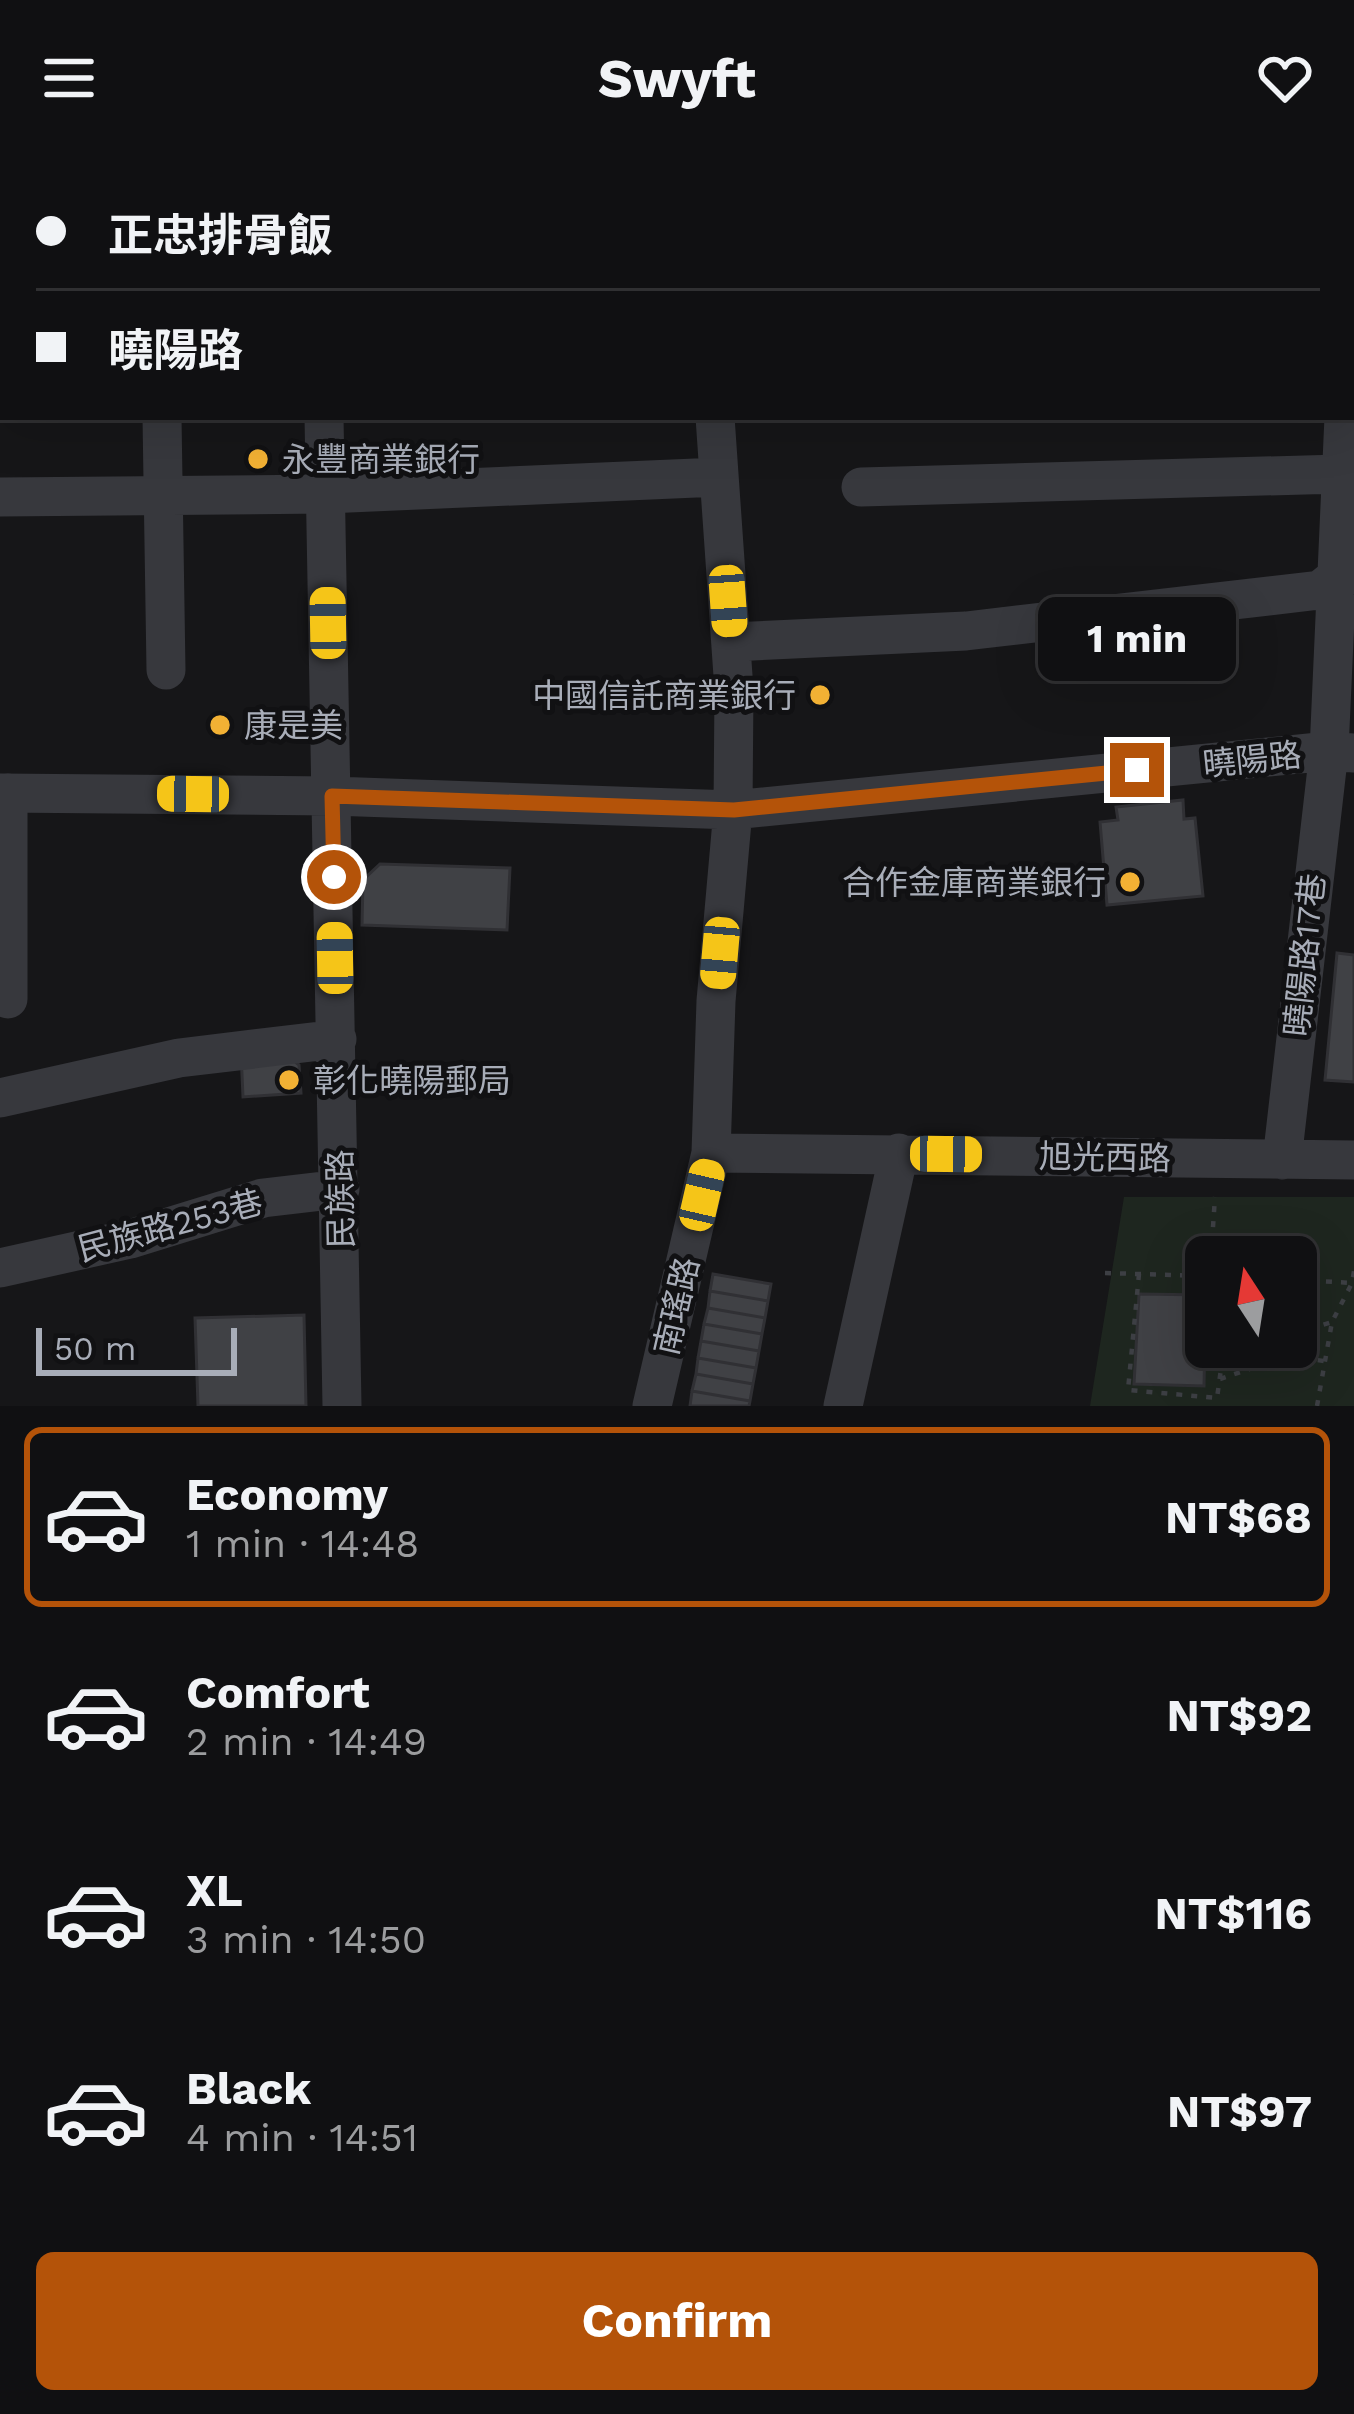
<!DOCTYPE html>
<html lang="en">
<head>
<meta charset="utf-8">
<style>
  :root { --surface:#101012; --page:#1e1e20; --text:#f1f3f6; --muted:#9c9d9f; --line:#303032; --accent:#b45309 }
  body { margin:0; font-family:"Work Sans","Noto Sans TC",sans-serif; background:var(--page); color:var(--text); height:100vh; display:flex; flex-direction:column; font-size:45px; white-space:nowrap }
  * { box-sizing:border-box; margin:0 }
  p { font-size:39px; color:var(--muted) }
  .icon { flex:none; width:66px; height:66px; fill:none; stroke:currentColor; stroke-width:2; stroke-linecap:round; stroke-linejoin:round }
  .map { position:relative; height:1250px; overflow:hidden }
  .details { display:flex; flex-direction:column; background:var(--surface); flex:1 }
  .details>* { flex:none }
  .top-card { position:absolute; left:0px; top:0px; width:1356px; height:264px; box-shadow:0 12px 48px #0002,0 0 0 3px var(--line); display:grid; align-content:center; height:264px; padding:0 36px; background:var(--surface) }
  .needle { width:78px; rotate:348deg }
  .controls { position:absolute; left:1185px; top:1080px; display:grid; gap:24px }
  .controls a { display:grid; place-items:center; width:132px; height:132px; border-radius:18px; background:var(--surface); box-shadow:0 12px 48px #0002,0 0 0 3px var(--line); font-size:60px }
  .scale { position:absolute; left:36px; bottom:30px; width:201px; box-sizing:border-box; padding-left:12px; border:6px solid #a8adb8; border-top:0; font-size:33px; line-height:42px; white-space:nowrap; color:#a8adb8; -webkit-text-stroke:9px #111113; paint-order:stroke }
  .end { position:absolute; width:54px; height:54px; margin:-27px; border:15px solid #b45309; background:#fff; box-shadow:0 0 0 6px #fff }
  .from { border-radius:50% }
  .bubble { position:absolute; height:84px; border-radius:18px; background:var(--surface); box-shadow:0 12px 48px #0002,0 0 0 3px var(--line); font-size:39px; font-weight:700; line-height:84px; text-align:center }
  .car { position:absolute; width:36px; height:72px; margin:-36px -18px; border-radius:15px; box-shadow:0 0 9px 3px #0007; background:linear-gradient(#f5c518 24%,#345 0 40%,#f5c518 0 76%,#345 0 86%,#f5c518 0) }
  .top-card b { display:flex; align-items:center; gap:42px; height:114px; font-size:45px }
  .top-card b+b { border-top:3px solid var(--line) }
  .top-card i { width:30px; height:30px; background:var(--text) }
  ul { padding:21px 0 0; list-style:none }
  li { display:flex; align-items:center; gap:36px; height:180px; margin:0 24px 18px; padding:0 12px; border:6px solid transparent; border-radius:18px }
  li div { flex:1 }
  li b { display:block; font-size:45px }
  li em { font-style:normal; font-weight:700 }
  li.selected { border-color:var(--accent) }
  li>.icon { width:108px; height:108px; stroke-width:1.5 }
  .primary-button { display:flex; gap:24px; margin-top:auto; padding:24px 36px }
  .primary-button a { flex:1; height:138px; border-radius:18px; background:var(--accent); color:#fff; font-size:48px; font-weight:700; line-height:138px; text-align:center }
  header { display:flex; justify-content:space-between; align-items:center; height:156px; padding:0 36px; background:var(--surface); font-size:54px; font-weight:700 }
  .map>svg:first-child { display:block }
</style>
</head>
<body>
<header><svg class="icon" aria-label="menu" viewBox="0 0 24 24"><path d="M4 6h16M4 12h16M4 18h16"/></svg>Swyft<svg class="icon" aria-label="heart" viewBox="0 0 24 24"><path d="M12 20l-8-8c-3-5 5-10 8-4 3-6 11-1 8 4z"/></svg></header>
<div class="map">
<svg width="1354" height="1250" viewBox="0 0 1354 1250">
  <rect width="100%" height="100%" fill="#161618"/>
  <path fill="#1e261f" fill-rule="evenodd" d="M1124,1041H1354V1250H1090ZM1206,1101H1296V1191H1206Z"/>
  <path fill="#404145" stroke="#303034" stroke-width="3" d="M1183,644L1184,663L1195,662L1203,740L1107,749L1100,666L1118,664L1116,651Z
    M380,708L510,712L507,774L362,769L363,724Z
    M1337,797L1354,799V926L1325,924Z
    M283,895L299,909L301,937L243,941L241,897Z
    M713,1118L771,1128L768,1145L710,1135Z
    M710,1135L768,1145L765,1162L708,1152Z
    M1139,1138L1206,1139L1204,1230L1134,1228Z
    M708,1152L765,1162L762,1178L704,1168Z
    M304,1159L306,1250H198L195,1162Z
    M704,1168L762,1178L759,1195L701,1185Z
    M701,1185L759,1195L756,1212L698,1202Z
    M698,1202L756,1212L753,1228L696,1218Z
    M696,1218L753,1228L750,1245L692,1235Z
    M692,1235L750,1245L749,1250H690Z"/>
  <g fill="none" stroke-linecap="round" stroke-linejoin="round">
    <path stroke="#3d3f44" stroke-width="4.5" stroke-dasharray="6 9" stroke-linecap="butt" d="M1211,1101L1215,1041
      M1105,1117L1206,1120
      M1139,1118L1128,1234L1217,1242L1224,1191
      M1296,1124L1354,1127
      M1296,1166L1299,1125
      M1288,1200L1324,1205
      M1220,1223L1288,1200L1316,1171L1332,1166
      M1317,1250L1332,1166L1352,1127L1354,1115"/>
    <path stroke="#37383d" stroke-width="39" d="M697,0L698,3
      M321,3V0
      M932,3V0
      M1253,3V0
      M1353,68H1354
      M0,80H3
      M1353,132L1354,117
      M0,230L3,212
      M162,261L166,514
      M324,261L342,1250
      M861,331L1340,318
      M0,341L326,338L719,321
      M731,486L966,475L1320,434L1335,422L1354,418
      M0,637L332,640L733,654L1329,595L1354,597
      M8,843V637
      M0,942L179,902L337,883
      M711,997L1354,1004
      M1282,1004L1329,595L1344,261
      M0,1112L130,1083L263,1042L340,1033
      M652,1250L711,997L716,845L733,654L734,534L715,261
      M843,1250L899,997"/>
  </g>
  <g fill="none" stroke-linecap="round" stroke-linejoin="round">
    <path stroke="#b45309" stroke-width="15" d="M334,721L332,640L734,654L1137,614"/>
  </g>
  <g fill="#f2b134" stroke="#111113" stroke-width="4.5">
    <circle cx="258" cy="303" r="12"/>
    <circle cx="820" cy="539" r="12"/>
    <circle cx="220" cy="569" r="12"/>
    <circle cx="1130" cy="726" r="12"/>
    <circle cx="289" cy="924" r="12"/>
  </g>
  <g text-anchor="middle" stroke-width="10" stroke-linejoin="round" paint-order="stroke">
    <g font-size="33" fill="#a8adb8" stroke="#111113" text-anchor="start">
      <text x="282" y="315">永豐商業銀行</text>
      <text x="796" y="551" text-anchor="end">中國信託商業銀行</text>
      <text x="244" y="581">康是美</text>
      <text x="1106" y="738" text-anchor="end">合作金庫商業銀行</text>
      <text x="313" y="936">彰化曉陽郵局</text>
    </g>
    <g font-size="33" fill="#a8adb8" stroke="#111113">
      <text transform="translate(1252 603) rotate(-6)" y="12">曉陽路</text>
      <text transform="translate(1304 799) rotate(-84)" y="12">曉陽路17巷</text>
      <text transform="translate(1105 1001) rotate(1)" y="12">旭光西路</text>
      <text transform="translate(340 1043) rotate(-91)" y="12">民族路</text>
      <text transform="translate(170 1069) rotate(-15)" y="12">民族路253巷</text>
      <text transform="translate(676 1150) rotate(-77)" y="12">南瑤路</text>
    </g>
  </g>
</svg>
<div class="controls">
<a><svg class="needle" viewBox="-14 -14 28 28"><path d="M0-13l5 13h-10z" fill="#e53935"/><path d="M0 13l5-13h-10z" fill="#9c9d9f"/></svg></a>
</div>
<div class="scale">50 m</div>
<i class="end from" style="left:334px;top:721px"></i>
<i class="end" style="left:1137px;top:614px"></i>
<div class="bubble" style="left:1038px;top:441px;width:198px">1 min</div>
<i class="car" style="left:728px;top:445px;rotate:176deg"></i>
<i class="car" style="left:328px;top:467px;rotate:359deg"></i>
<i class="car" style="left:193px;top:638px;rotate:271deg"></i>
<i class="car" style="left:720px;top:797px;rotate:185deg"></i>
<i class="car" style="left:335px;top:802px;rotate:359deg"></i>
<i class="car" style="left:946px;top:998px;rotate:91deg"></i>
<i class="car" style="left:702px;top:1039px;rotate:13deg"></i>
<div class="top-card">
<b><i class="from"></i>正忠排骨飯</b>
<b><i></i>曉陽路</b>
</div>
</div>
<section class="details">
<ul>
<li class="selected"><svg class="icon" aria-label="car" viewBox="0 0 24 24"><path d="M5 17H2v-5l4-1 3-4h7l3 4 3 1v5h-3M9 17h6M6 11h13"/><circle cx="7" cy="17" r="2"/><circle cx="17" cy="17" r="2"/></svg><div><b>Economy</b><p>1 min · 14:48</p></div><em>NT$68</em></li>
<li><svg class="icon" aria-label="car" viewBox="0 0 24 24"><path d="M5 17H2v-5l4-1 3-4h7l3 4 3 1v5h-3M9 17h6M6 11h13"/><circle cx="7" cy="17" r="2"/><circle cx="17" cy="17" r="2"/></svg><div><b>Comfort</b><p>2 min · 14:49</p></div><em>NT$92</em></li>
<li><svg class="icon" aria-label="car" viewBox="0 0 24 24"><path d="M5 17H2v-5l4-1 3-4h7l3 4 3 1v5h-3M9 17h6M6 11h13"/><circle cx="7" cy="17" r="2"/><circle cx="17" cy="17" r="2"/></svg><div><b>XL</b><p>3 min · 14:50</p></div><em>NT$116</em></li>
<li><svg class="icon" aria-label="car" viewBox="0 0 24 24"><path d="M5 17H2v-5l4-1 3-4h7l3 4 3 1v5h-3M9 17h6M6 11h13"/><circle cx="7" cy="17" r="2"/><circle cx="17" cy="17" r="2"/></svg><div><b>Black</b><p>4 min · 14:51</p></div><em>NT$97</em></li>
</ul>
<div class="primary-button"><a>Confirm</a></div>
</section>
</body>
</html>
